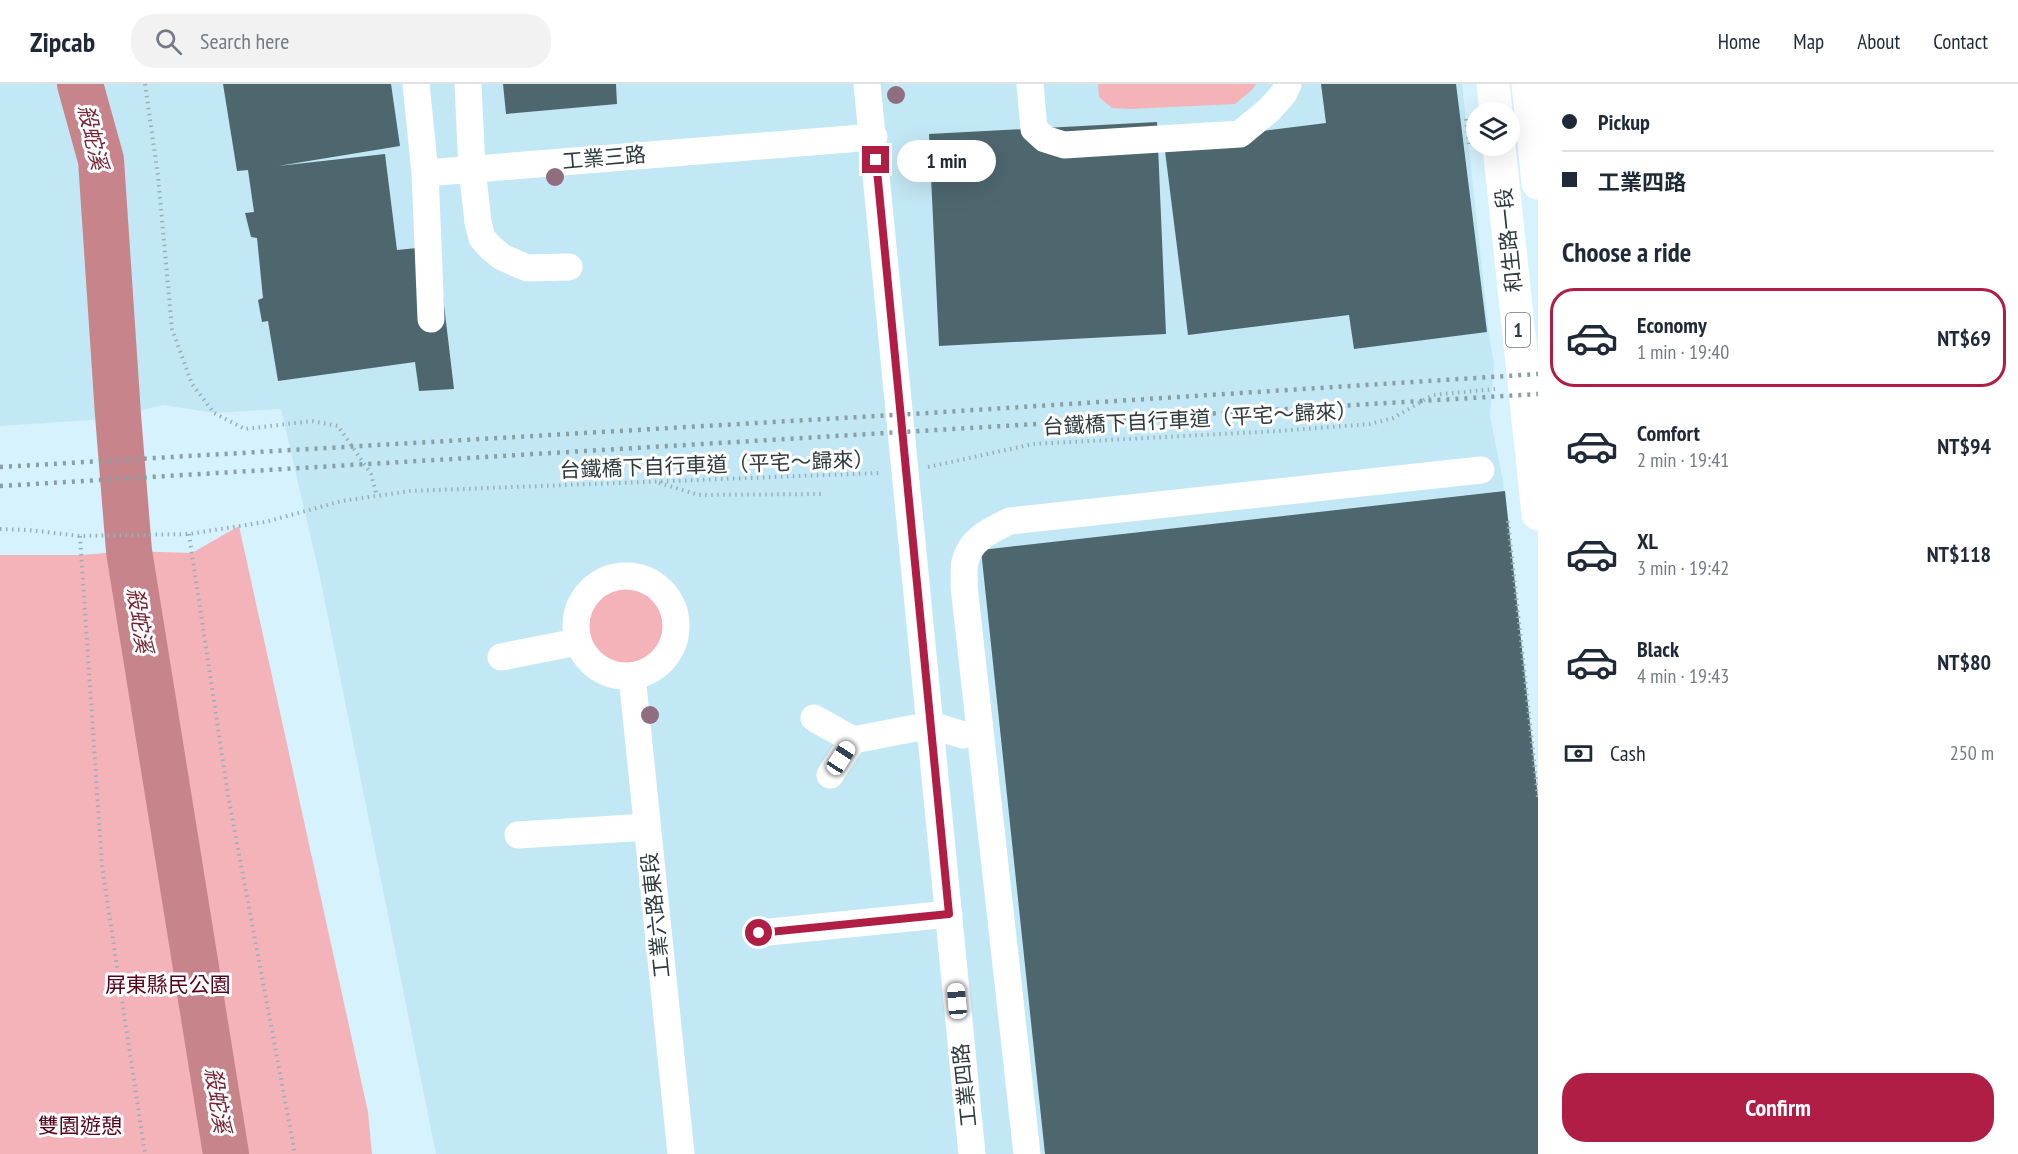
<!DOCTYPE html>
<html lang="en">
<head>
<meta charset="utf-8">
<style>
  :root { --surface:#fff; --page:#f2f2f3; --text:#1f2937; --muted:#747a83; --line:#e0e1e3; --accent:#b11e45 }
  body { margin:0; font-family:"PT Sans Narrow","Noto Sans TC",sans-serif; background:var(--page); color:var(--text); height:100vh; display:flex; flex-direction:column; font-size:22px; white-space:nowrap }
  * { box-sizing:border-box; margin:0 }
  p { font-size:20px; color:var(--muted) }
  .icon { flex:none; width:33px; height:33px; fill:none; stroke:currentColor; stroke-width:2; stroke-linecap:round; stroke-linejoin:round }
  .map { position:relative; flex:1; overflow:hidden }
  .side { display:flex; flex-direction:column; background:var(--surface); width:480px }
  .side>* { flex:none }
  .top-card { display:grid; align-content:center; height:132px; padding:0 24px; background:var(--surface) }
  .buttons { position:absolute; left:1466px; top:18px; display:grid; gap:12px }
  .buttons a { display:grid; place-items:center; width:54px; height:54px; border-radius:50%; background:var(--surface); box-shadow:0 6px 24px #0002; font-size:30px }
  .end { position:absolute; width:27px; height:27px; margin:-14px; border:8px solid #b11e45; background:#fff; box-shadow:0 0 0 3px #fff }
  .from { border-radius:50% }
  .bubble { position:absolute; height:42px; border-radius:21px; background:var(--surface); box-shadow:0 6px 24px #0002; font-size:20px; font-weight:800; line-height:42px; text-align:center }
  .car { position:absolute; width:18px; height:36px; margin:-18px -9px; border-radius:8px; box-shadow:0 0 4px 2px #0007; background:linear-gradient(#fff 24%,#345 0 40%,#fff 0 76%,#345 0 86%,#fff 0) }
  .top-card b { display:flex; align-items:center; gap:21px; height:57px; font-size:22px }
  .top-card b+b { border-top:2px solid var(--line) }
  .top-card i { width:15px; height:15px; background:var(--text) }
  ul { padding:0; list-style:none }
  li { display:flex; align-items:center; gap:18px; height:99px; margin:0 12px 9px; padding:0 12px; border:3px solid transparent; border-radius:24px }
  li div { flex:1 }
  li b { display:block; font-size:22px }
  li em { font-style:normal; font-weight:800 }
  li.selected { border-color:var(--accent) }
  li>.icon { width:54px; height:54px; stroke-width:1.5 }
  h2 { padding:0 24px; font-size:27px; line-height:72px }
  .pay { display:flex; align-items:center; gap:15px; height:66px; padding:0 24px; font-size:22px }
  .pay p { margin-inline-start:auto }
  .primary-button { display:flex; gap:12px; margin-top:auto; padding:12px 24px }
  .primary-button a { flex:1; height:69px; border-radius:24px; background:var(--accent); color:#fff; font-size:24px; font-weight:800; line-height:69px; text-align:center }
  header { display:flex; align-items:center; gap:36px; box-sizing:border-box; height:84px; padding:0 30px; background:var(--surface); border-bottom:2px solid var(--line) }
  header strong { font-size:28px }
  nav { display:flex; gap:33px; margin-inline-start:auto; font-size:21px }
  .search { width:420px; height:54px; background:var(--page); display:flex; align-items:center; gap:15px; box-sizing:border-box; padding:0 21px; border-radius:24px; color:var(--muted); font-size:22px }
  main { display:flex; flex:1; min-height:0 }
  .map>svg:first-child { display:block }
</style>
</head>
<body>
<header>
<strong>Zipcab</strong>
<div class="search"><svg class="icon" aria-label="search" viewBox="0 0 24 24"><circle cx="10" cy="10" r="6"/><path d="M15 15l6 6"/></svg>Search here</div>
<nav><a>Home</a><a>Map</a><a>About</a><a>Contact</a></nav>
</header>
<main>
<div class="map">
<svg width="1538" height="1070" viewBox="0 0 1538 1070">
  <rect width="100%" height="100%" fill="#d6f2fc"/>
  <path fill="#c3e8f5" d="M0,0H1462L1489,250L1494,281L1490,332L1503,397L1518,584L1538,1070H436L320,493L281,325L214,329L163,321L107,335L0,342Z"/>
  <path fill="#f4b3b9" d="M1098,0H1256L1253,5L1235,20L1130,25L1112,24L1099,13Z
    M239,442L368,1028L372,1070H0V471H82L129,467L192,469Z
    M576 542a50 50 0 1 1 100 0a50 50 0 1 1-100 0Z"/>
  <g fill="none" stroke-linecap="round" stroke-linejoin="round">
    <path stroke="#c8848b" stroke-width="46" d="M80,0L101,76L118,331L129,467L226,1070"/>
  </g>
  <path fill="#4e676f" d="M223,0H391L400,62L278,82L385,70L397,166L437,162L454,305L419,307L415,278L278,297L268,237L262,238L258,216L263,214L257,154L251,153L245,129L254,128L248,86L237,87Z
    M503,0H616L617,20L506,30Z
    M1321,0H1456L1487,248L1354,265L1349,231L1188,251L1164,59L1326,39Z
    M1157,38L1166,250L939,262L929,50Z
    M1505,407L1538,714V1070H1045L981,466Z"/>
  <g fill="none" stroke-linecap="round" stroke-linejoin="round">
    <path stroke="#99afb6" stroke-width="4" stroke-dasharray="1.5 4.5" stroke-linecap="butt" d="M145,0L158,92L172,245L192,300L214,329L245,345L312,337L338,342L371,390L377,412
      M1466,35L1469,60
      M928,383L1033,360L1278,347L1370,340L1393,334L1433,311L1495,305
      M659,399L699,411L822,410
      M1508,437L1538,714
      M0,445L28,446L80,452L189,450L265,438L342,417L410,407L879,389
      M189,450L228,711L295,1070
      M80,452L102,782L145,1070"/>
    <path stroke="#fff" stroke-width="27" d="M416,0L425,89L874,53
      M468,0L472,85L478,138L482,154L491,164L502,173L527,184L569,183
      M867,0L972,1070
      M1030,0L1034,45L1045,55L1064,61L1240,50L1269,26L1284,9L1288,0
      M425,88L431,235
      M576 542a50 50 0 1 1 100 0a50 50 0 1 1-100 0Z
      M501,573L577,558
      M632,592L681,1070
      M814,634L853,656L830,691
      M853,656L931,641L963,651
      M518,751L647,743
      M759,849L949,830
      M1027,1070L964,502C965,494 963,485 965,478C970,455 991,446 1010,437L1481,386"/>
    <path stroke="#fff" stroke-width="33" d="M1493,0L1496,28
      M1528,0L1538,99
      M1499,62L1538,430"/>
    <path stroke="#8a9ea5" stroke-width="4.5" stroke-dasharray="3 6" stroke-linecap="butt" d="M0,383L928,329L1538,290
      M0,402L1538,310"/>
  </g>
  <g fill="#906e80">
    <circle cx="896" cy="11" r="9"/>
    <circle cx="555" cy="93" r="9"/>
    <circle cx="650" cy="631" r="9"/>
  </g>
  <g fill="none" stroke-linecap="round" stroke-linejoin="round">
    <path stroke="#b11e45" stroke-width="8" d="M759,849L949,830L876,76"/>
  </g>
  <g text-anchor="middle" stroke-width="6" stroke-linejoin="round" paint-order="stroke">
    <rect fill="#fff" stroke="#6d7577" stroke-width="1.5" x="1506" y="229" width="24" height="34" rx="4.5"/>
    <g font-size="20" font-weight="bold" fill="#2e3a3d">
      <text x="1518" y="253">1</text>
    </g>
    <g font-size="21" fill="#2e3a3d" stroke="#fff">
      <text transform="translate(604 74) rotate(-5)" y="7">工業三路</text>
      <text transform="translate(1509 156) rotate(-96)" y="7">和生路一段</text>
      <text transform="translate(1200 335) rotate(-3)" y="7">台鐵橋下自行車道（平宅～歸來）</text>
      <text transform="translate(717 381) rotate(-2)" y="7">台鐵橋下自行車道（平宅～歸來）</text>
      <text transform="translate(656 831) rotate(-96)" y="7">工業六路東段</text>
      <text transform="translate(965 1001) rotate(-96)" y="7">工業四路</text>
    </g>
    <g font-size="21" fill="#56021b" stroke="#fff">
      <text x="168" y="908">屏東縣民公園</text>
      <text x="80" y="1049">雙園遊憩</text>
    </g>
    <g font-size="22" font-style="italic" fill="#772535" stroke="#fff">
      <text transform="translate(93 53) rotate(77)" y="8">殺蛇溪</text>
      <text transform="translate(140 536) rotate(81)" y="8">殺蛇溪</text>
      <text transform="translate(218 1016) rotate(81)" y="8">殺蛇溪</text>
    </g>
  </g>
</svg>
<div class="buttons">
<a><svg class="icon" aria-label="layers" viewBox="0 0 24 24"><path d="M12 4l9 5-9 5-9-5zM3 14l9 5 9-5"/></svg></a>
</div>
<i class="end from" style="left:759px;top:849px"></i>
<i class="end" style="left:876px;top:76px"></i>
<div class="bubble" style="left:897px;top:56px;width:99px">1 min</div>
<i class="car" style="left:841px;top:674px;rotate:33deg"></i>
<i class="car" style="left:957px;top:917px;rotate:355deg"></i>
</div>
<section class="side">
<div class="top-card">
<b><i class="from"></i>Pickup</b>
<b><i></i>工業四路</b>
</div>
<h2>Choose a ride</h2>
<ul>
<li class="selected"><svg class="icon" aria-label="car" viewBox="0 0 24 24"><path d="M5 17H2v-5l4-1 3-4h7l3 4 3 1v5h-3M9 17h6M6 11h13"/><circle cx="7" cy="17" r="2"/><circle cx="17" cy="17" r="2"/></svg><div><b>Economy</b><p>1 min · 19:40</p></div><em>NT$69</em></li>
<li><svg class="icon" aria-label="car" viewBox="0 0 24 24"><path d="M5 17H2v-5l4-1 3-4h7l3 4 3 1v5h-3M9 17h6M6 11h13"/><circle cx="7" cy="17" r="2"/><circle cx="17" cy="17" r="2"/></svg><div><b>Comfort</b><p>2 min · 19:41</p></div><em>NT$94</em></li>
<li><svg class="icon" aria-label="car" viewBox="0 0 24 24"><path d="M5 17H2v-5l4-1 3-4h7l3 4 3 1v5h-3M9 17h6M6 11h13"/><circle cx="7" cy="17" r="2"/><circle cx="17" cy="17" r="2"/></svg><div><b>XL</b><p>3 min · 19:42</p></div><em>NT$118</em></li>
<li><svg class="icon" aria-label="car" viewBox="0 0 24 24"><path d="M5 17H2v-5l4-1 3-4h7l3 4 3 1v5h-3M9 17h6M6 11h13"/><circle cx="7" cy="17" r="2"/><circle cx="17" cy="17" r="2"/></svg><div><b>Black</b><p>4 min · 19:43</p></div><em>NT$80</em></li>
</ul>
<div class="pay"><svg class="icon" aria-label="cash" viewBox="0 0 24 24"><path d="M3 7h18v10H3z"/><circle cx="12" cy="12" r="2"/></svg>Cash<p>250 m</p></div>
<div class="primary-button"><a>Confirm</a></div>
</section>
</main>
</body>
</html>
